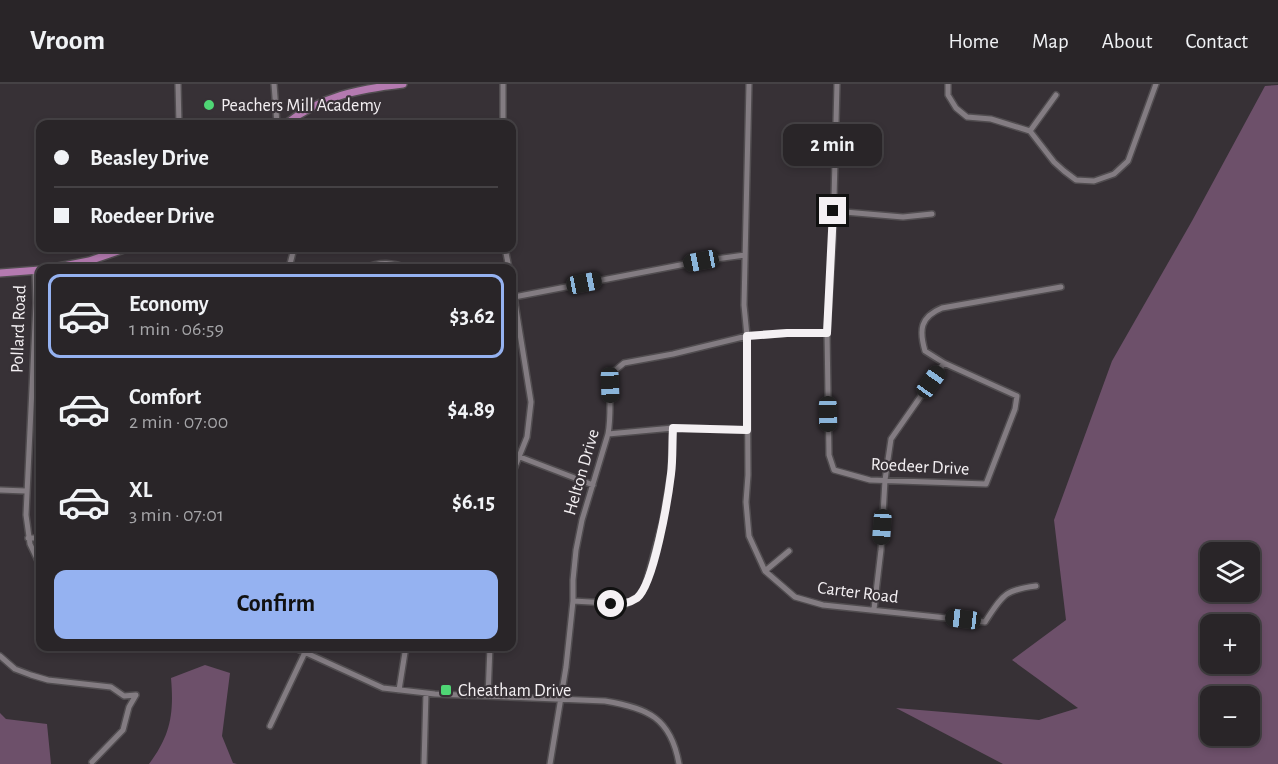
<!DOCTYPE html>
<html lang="en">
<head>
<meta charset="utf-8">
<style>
  :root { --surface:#292528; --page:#312d30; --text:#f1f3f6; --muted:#a5a5a8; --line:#454245; --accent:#95b2f1 }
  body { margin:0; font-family:"Alegreya Sans",sans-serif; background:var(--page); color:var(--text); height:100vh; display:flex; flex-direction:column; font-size:22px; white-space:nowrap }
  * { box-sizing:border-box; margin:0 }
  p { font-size:20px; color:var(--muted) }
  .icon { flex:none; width:33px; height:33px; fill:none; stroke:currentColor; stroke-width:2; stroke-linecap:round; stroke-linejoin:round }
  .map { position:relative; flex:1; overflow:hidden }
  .details { position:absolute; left:36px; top:180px; width:480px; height:387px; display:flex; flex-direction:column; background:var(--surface); border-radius:12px; box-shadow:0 3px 9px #0003,0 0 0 2px var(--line) }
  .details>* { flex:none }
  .top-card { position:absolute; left:36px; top:36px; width:480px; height:132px; border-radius:12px; box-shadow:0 3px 9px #0003,0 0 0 2px var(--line); display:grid; align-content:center; height:132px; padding:0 18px; background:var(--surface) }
  .tools { position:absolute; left:1200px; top:458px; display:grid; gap:12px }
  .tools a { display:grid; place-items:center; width:60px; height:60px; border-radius:12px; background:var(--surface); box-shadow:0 3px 9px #0003,0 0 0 2px var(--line); font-size:30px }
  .end { position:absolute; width:27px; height:27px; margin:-14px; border:8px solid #f4f0f3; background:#111; box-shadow:0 0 0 3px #111 }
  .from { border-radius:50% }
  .bubble { position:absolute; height:42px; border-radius:12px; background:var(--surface); box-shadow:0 3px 9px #0003,0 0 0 2px var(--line); font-size:20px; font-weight:700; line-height:42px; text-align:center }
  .car { position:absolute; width:18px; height:36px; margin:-18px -9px; border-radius:8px; box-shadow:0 0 4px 2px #0007; background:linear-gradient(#222 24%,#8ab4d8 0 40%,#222 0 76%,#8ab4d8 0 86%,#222 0) }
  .top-card b { display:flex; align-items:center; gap:21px; height:57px; font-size:22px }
  .top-card b+b { border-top:2px solid var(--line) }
  .top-card i { width:15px; height:15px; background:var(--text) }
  ul { padding:10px 0 0; list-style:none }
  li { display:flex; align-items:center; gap:18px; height:84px; margin:0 12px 9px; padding:0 6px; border:3px solid transparent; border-radius:12px }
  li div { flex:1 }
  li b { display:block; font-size:22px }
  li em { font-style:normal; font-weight:700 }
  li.selected { border-color:var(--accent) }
  li>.icon { width:54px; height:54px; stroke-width:1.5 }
  .button { display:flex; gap:12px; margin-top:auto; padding:12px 18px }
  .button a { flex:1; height:69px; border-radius:12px; background:var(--accent); color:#111; font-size:24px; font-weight:700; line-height:69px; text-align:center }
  header { display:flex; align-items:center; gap:36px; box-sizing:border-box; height:84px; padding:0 30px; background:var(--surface); border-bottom:2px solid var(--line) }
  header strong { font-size:28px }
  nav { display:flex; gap:33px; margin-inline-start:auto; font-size:21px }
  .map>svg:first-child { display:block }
</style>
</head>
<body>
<header>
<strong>Vroom</strong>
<nav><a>Home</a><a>Map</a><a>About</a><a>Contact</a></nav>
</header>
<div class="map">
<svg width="1278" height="680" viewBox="0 0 1278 680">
  <rect width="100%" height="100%" fill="#373136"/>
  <path fill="#6d506a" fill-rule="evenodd" d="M1278,1V680H1003L896,624L1039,636L1078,624L1012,576L1066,536L1054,436L1112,277L1192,137L1265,2ZM1210,468H1250V507H1210ZM1210,540H1250V579H1210ZM1210,612H1250V651H1210Z
    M205,581L230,589L222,652L233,679L237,680H149C171,651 174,629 171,594Z
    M0,629L6,635L47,640L51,680H0Z"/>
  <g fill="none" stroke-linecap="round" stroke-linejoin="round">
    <g stroke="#514d50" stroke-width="8">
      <path id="minor" d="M178,0L179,40
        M274,0L277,40
        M749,0L744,221L747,252L748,391L746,418L749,452L765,487L795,513L823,521L985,538C1003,511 1004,506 1036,502
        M837,0L833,153L827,249L829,371L834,386L870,396L986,400L1015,325L1017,312L944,279L925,267C919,246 920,233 942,224L1061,203
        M948,0V11L956,24L967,33L991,35L1030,47L1054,78L1064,87L1076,96L1094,97L1114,90L1128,77L1156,0
        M503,40V0
        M1030,47L1056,11
        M833,127L903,133L932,130
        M505,164L509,184
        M289,184L294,164
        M366,184C380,177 393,179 407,184
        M35,187L36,219L26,431L30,460L40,481
        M512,200L531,318L527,353L512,390
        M514,213L701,177L745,171
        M608,350L673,344L747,346
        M520,373L593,401
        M0,406L26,407
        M28,454H40
        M765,487L789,467
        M573,517L626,520L638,513L645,503L663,436L671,389L673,344
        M874,525L881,466L885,396L891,355L944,279
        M291,562L383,604L435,610L605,617C648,624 671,634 679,680
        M0,572L15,585L31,591L48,596L111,603L124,612L136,611L129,623L123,646L92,678
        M399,606L406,562
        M488,612L490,562
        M270,642L308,562
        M424,680L426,609
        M550,680L566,583L573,517V496L576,466L582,436L608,350C612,329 608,309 612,289L624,279L673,270L747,252L787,249H827"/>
    </g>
    <g stroke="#514d50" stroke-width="10">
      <path id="major" d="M286,40C321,12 359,5 403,0
        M53,184L89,177L127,164
        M0,189L40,186"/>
    </g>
    <use href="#minor" stroke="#837c82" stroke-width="5"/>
    <use href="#major" stroke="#b47ab0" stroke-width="7"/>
  </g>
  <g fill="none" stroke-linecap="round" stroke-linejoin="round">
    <path stroke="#f4f0f3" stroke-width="8" d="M611,520C621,520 628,520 637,514C654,500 668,415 671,390C673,375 672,360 673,344L747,346V252L787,249H827L833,127"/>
  </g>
  <g fill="#4fd675" stroke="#373136" stroke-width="2">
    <circle cx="209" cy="21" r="6"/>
    <rect x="440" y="600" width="12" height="12" rx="3"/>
  </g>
  <g text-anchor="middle" stroke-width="4.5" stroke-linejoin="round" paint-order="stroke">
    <g font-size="18" fill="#f4f0f3" stroke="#373136" text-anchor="start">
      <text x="221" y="27">Peachers Mill Academy</text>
      <text x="458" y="612">Cheatham Drive</text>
    </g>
    <g font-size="18" fill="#f4f0f3" stroke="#373136">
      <text transform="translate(18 245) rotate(-88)" y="6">Pollard Road</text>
      <text transform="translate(920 382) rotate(3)" y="6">Roedeer Drive</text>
      <text transform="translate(581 388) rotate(-74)" y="6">Helton Drive</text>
      <text transform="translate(858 508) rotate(7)" y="6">Carter Road</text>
    </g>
  </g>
</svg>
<div class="tools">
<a><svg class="icon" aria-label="layers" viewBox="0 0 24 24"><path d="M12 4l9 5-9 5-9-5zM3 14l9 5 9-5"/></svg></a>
<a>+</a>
<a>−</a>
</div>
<i class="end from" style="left:611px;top:520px"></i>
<i class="end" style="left:833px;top:127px"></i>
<div class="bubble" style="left:783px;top:40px;width:99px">2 min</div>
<i class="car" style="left:701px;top:177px;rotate:259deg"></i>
<i class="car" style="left:584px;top:199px;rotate:79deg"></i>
<i class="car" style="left:931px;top:298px;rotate:35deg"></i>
<i class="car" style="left:610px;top:301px;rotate:178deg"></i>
<i class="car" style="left:828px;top:330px;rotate:179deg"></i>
<i class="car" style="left:882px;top:443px;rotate:184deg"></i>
<i class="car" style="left:963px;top:535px;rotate:277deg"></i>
<div class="top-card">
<b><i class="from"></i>Beasley Drive</b>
<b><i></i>Roedeer Drive</b>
</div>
<section class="details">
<ul>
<li class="selected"><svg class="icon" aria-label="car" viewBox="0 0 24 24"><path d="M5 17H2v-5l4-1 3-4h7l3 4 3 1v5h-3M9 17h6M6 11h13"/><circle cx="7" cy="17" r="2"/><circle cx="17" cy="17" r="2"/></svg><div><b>Economy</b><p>1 min · 06:59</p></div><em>$3.62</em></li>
<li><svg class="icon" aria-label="car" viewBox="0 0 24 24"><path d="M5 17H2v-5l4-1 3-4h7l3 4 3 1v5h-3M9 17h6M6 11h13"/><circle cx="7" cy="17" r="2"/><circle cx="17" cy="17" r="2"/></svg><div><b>Comfort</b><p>2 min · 07:00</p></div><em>$4.89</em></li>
<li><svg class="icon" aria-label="car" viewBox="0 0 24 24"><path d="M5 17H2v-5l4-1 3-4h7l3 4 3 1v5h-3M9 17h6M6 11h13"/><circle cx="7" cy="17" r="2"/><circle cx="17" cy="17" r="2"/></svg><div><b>XL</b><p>3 min · 07:01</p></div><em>$6.15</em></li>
</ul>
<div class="button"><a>Confirm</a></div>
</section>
</div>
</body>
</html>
